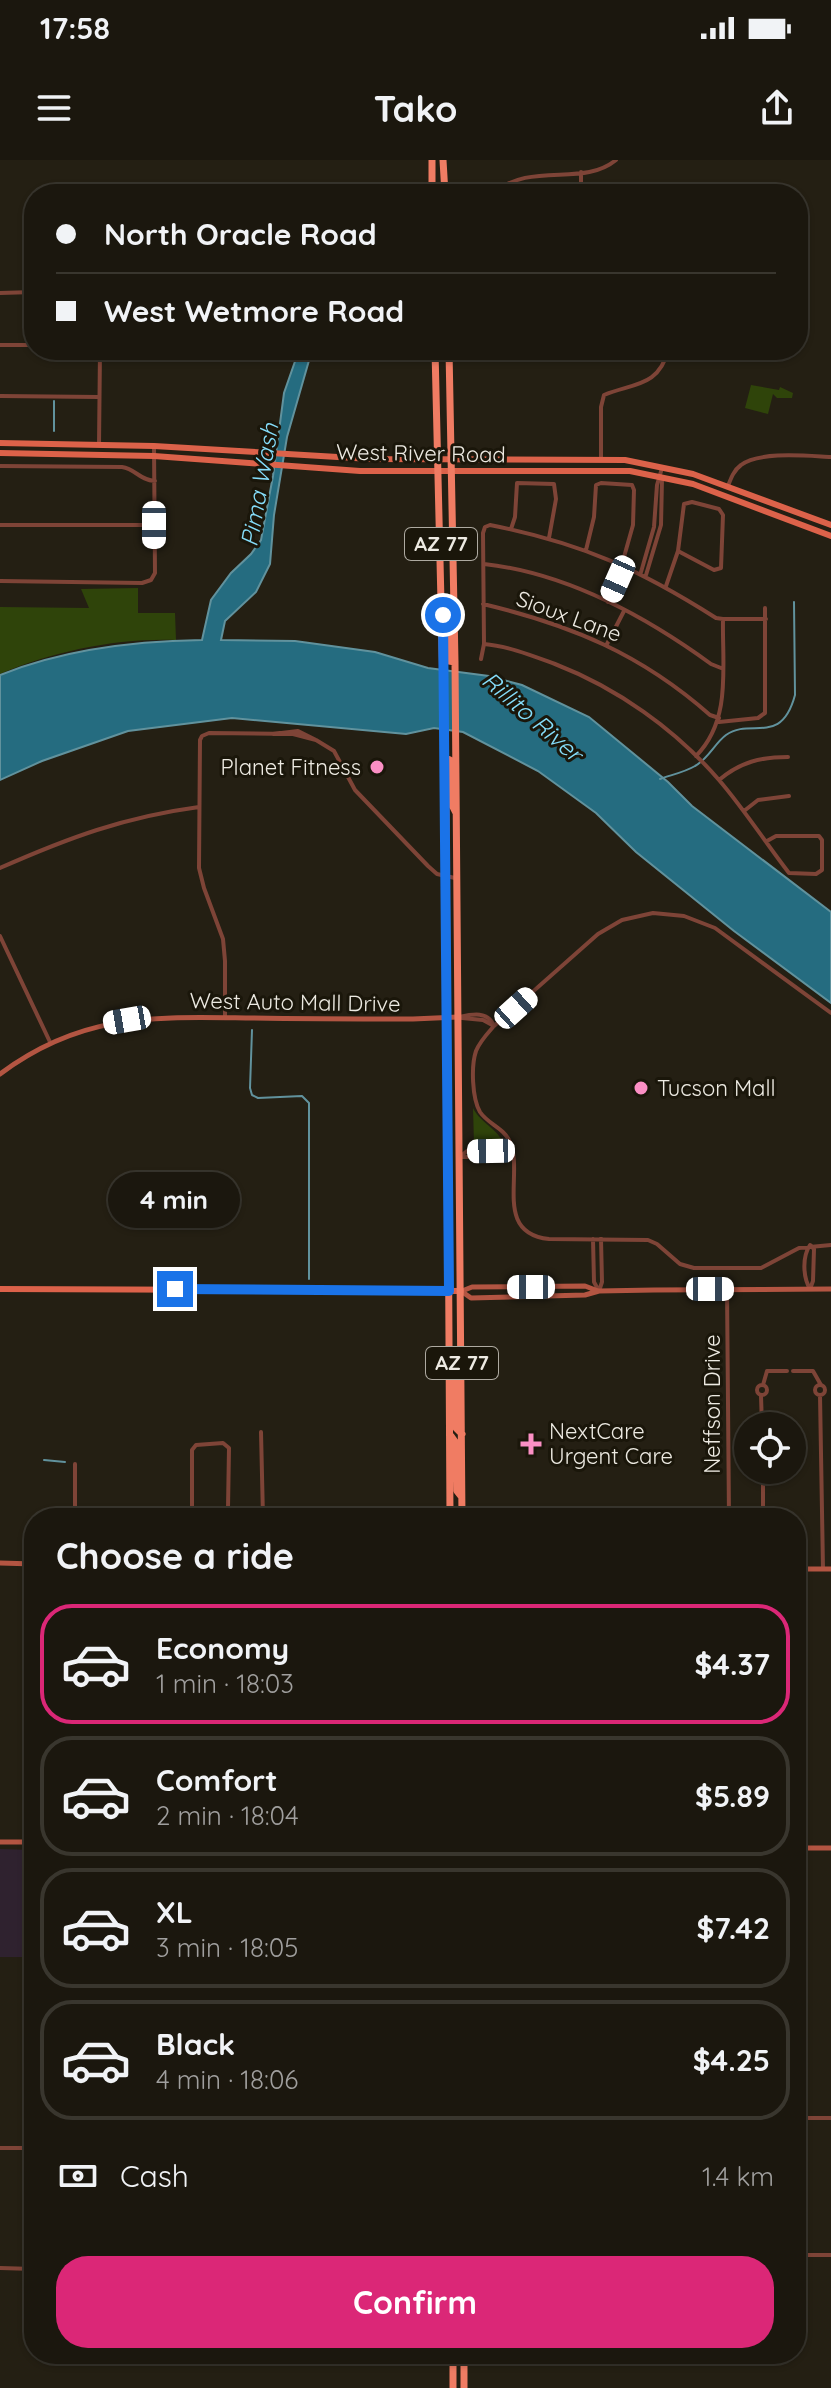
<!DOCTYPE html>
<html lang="en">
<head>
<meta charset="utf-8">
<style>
  :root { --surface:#1b170e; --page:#242017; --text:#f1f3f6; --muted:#a09f9e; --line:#39362e; --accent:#db2777 }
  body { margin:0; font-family:Quicksand,sans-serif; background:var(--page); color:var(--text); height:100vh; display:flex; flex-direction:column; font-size:30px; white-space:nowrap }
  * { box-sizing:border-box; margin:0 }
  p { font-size:26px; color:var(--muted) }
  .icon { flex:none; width:44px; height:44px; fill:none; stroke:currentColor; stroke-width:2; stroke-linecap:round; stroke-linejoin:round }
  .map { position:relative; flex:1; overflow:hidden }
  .side { position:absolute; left:24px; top:1348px; width:782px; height:856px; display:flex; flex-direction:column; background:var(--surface); border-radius:32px; box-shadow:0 2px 6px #0004,0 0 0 2px var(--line) }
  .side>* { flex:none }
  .guide { position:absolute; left:24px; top:24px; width:784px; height:176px; border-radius:32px; box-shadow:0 2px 6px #0004,0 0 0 2px var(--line); display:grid; align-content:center; height:176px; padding:0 32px; background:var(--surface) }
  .fabs { position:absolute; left:734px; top:1252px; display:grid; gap:16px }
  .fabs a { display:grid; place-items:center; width:72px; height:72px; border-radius:50%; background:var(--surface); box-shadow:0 2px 6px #0004,0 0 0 2px var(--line); font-size:40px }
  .end { position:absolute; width:36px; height:36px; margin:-18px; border:10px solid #1a73e8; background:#fff; box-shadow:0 0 0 4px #fff }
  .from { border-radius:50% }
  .bubble { position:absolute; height:56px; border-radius:28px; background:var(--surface); box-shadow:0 2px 6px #0004,0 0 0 2px var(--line); font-size:26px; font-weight:700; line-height:56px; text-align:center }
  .car { position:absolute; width:24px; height:48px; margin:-24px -12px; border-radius:10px; box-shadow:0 0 6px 2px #0007; background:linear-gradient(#fff 24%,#345 0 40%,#fff 0 76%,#345 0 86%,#fff 0) }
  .guide b { display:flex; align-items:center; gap:28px; height:76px; font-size:30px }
  .guide b+b { border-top:2px solid var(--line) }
  .guide i { width:20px; height:20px; background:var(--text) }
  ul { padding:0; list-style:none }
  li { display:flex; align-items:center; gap:24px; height:120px; margin:0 16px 12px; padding:0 16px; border:4px solid var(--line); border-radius:32px }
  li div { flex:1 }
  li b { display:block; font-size:30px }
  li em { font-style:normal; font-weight:700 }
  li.active { border-color:var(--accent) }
  li>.icon { width:72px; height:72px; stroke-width:1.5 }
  h2 { padding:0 32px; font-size:36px; line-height:96px }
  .pay { display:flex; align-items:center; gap:20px; height:88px; padding:0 32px; font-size:30px }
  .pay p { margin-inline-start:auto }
  .cta { display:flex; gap:16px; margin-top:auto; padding:16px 32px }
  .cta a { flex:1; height:92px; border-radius:32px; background:var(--accent); color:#fff; font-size:32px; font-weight:700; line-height:92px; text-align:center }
  .status { display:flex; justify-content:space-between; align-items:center; height:56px; padding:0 40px; background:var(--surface); direction:ltr }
  .status svg { height:22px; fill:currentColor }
  header { display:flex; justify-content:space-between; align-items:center; height:104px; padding:0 32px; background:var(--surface); font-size:36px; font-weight:700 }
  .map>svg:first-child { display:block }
</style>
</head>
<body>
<div class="status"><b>17:58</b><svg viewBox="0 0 49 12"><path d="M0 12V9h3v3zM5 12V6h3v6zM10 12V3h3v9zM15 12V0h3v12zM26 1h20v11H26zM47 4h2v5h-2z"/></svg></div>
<header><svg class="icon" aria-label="menu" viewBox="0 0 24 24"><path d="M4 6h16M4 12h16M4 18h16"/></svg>Tako<svg class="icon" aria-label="share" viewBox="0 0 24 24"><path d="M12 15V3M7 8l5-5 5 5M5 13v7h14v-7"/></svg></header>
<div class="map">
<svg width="831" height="2228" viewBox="0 0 831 2228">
  <rect width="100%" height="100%" fill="#241f13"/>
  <path fill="#2f222f" d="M0,1689L34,1690V1797H0Z"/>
  <path fill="#2f440a" d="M751,225L779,230L780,227L793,233L792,238H777L773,234L768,254L745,248Z
    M138,428V453H175L176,480C117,478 54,491 0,514V447L89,448L81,429Z
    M473,948C480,963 503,972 504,987L472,988V985L479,984H474Z"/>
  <path fill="#256c80" stroke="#61929d" stroke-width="2" d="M299,190H312L287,277L274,355L270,404L256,432L225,461L221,480L295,481L375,492L428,508L489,516L522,525L589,557L668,622L692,646L831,752V843L734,771L636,692L596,653L538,611L463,572L434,568L406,574L232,558L128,571L42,601L0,620V515C64,489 134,481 202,480L211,440L231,413L251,394L261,380L273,316L284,233Z"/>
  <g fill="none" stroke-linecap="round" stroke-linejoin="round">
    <path stroke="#61929d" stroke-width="2" d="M54,271V241
      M660,619C671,615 685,612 695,606C708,599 715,583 726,575C751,557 781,587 795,535L794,442
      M252,870L250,928L252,935L258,938L302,936L309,943V1119
      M44,1300L65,1302"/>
    <path stroke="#7e4437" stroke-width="4" d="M492,34C532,0 582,28 616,0
      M581,34V12
      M0,133L34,132
      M0,185H34
      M0,236L99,237
      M99,285L100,190
      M601,299V247L604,235C633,223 659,227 668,190
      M0,306L122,307C136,309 139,320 155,321
      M728,326C731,318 734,310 741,305C759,291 808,296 831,297
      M0,365H154
      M511,369L515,357L517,323L554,324L556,339L549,378
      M586,390L594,357L596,325L601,323L632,325L634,330L633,365L622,404
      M484,404C567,413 645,456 711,504L721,508
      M641,412L654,367L657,325L662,308
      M646,415L661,365L662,319
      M151,420L155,413L154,286
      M0,421L142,423L151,420
      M666,426L678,391L684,344L692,342L719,349L723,355L721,408L714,410L678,391
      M608,442L618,419L627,406
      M483,444C571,465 641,494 710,555L719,558
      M723,459H766
      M484,484C508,486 533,496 555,504C617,528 675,569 719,620C744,649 765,682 789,713L816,714L822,710V680L819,676H776L767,681
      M607,484L624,451
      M481,499L484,484L483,373L485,367L490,365C581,383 639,409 716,458L723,459C722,506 732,560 696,596
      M719,562L758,558L765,553V448
      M316,580L334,591L355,630L428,706L437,714L455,718
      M719,620C740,602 761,597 788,597
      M744,651L758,640L789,636
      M0,708C68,678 124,657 199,647
      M0,776L50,882
      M831,853L715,768L684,756L653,753L622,760L598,774L494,866C487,874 480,881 476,891C471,906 472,938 480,952C488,964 504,968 510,982C524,1014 493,1073 549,1079L648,1080L657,1084L680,1104L694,1108H761L799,1088L831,1085
      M459,857C473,854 488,851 494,866
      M225,858V801L223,779L204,728L199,708L200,580L202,576L209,573L293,574L316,580L298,571L273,574
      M462,858L483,860L494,866
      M461,996L467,991H513
      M462,997H513
      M593,1079L594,1122L599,1131
      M810,1085L814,1089L813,1121L810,1129C803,1117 802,1097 810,1085Z
      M727,1129L729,1358
      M599,1131L602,1122L601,1079
      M793,1211H813L821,1225
      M757 1230a5 5 0 1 1 10 0a5 5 0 1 1-10 0Z
      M815 1230a5 5 0 1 1 10 0a5 5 0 1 1-10 0Z
      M763,1225L767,1211H787
      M820,1235L823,1409
      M761,1236L762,1266
      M261,1272L263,1358
      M75,1304V1358
      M763,1310V1358
      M192,1358V1290L196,1285L223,1283L229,1288L228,1348L223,1358
      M796,1958H831
      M0,1988H34
      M796,2095H831
      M0,2108L34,2109"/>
    <path stroke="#b35542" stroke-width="5" d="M0,914C83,852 154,857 253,858C306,859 360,859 413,859L458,857
      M461,1131L471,1138L585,1135L599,1131L654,1130L831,1129
      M462,1131L472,1127L585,1126L598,1131
      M0,1403L34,1404
      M796,1409H831
      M0,1682H34
      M796,1688H831"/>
    <path stroke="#dc624a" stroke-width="6" d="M0,283L154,286L371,299L625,300L693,314L831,365
      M0,293L154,296L360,311H630L693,324L831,376
      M0,1129L461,1131"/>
    <path stroke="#f07c63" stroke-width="7" d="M432,0V34
      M443,0L445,34
      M435,190L446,653L450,1358
      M449,190L455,502L462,1358
      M444,467L448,473L449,501L455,502
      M445,598L450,600L452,645L456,653
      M452,1214L456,1223V1268L462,1274
      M451,1276L456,1283L457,1331L461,1336
      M453,2194V2228
      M464,2194V2228"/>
  </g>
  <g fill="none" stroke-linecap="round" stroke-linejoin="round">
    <path stroke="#1a73e8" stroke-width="10" d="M175,1129L449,1131L443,455"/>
  </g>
  <g fill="#fb8fc4" stroke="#1a160a" stroke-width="3">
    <circle cx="377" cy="607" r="8"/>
    <circle cx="641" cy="928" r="8"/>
    <path d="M527 1272h8v8h8v8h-8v8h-8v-8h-8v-8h8z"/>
  </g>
  <g text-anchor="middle" stroke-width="6" stroke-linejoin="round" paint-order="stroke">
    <g fill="#1a160a" stroke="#aeaaa1" stroke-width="2">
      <rect x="405" y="368" width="72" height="32" rx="6"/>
      <rect x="426" y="1187" width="72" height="32" rx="6"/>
    </g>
    <g font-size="20" font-weight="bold" fill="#edeae2">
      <text x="441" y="391">AZ 77</text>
      <text x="462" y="1210">AZ 77</text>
    </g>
    <g font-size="22" fill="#edeae2" stroke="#1a160a">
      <text transform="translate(421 293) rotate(1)" y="8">West River Road</text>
      <text transform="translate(569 456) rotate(20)" y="8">Sioux Lane</text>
      <text transform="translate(295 842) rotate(1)" y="8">West Auto Mall Drive</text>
      <text transform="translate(712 1244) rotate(-90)" y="8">Neffson Drive</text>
    </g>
    <g font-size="22" fill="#edeae2" stroke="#1a160a" text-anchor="start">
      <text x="361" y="615" text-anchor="end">Planet Fitness</text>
      <text x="657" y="936">Tucson Mall</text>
      <text x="549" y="1279">NextCare<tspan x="549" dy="25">Urgent Care</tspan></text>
    </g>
    <g font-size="24" font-style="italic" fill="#85ddfa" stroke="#1a160a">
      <text transform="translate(260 325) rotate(-80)" y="8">Pima Wash</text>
      <text transform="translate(532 557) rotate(41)" y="8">Rillito River</text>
    </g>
  </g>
</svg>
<div class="fabs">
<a><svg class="icon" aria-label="locate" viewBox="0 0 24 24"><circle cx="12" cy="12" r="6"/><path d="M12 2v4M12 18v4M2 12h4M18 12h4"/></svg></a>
</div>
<i class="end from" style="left:443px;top:455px"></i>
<i class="end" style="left:175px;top:1129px"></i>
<div class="bubble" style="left:108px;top:1012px;width:132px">4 min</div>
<i class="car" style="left:154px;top:365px;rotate:180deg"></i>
<i class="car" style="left:618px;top:419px;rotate:204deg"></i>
<i class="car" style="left:516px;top:848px;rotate:48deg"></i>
<i class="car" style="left:127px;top:860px;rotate:260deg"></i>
<i class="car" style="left:491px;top:991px;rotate:269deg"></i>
<i class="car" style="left:531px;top:1127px;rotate:270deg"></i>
<i class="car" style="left:710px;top:1129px;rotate:90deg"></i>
<div class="guide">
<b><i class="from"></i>North Oracle Road</b>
<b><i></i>West Wetmore Road</b>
</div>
<section class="side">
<h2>Choose a ride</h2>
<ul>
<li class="active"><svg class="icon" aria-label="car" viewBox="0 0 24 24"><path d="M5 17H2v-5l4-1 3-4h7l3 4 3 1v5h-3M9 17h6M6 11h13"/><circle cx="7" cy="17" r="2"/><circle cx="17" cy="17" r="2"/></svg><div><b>Economy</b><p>1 min · 18:03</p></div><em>$4.37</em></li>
<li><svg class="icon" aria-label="car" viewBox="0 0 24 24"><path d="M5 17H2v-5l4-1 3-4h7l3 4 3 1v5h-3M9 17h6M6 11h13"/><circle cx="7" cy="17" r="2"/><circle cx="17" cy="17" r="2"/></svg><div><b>Comfort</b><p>2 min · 18:04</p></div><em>$5.89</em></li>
<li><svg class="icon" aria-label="car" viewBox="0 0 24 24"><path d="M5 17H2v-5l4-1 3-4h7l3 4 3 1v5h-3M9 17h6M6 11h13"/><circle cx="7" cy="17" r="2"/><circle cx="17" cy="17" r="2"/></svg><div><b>XL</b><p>3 min · 18:05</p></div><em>$7.42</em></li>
<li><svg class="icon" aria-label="car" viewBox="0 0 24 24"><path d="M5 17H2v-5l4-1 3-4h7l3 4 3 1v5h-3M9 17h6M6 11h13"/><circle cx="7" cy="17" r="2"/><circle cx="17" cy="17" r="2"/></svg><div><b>Black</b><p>4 min · 18:06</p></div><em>$4.25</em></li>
</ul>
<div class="pay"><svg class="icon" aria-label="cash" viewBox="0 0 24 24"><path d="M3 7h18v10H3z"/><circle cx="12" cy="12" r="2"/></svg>Cash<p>1.4 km</p></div>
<div class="cta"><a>Confirm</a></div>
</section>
</div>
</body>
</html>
